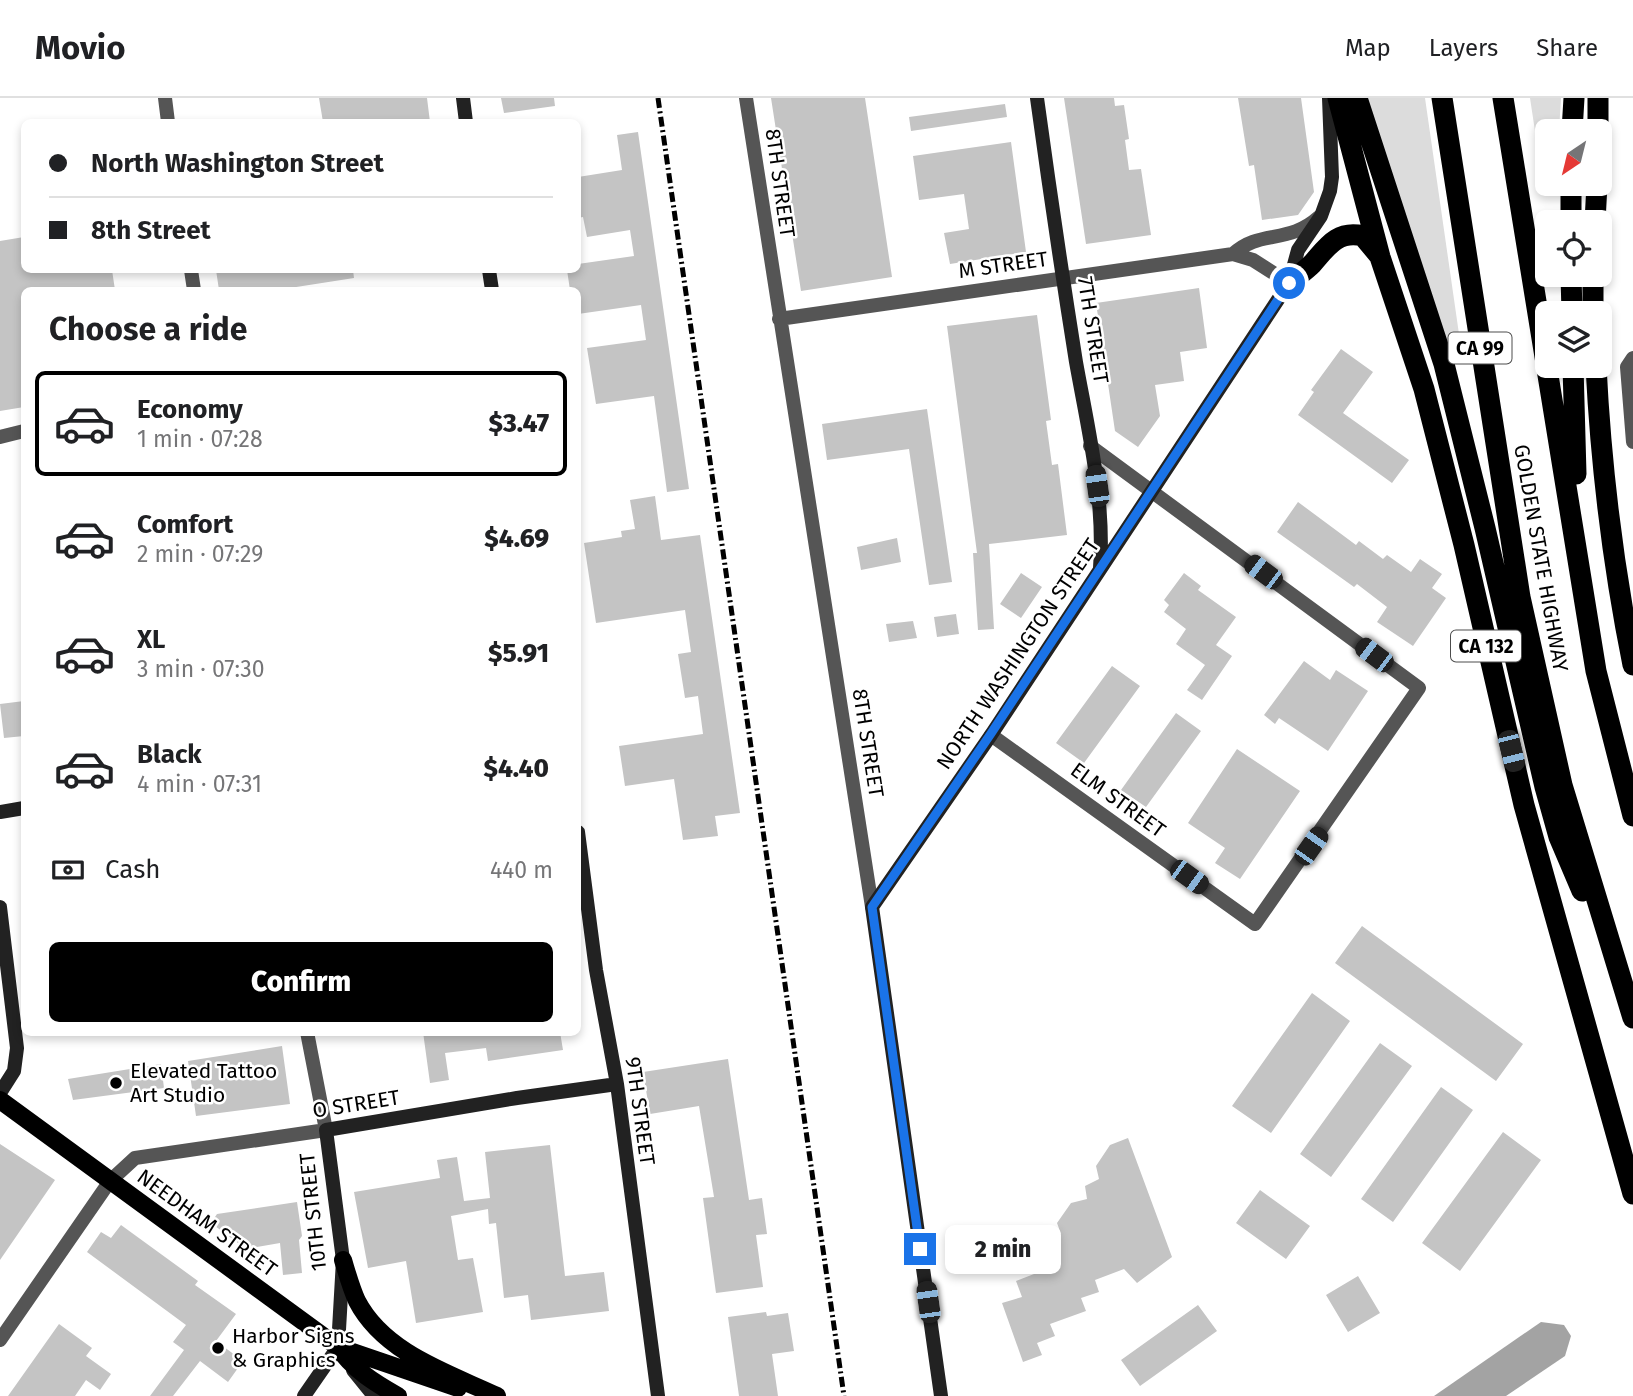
<!DOCTYPE html>
<html lang="en">
<head>
<meta charset="utf-8">
<style>
  :root { --surface:#fff; --page:#f6f6f6; --text:#202124; --muted:#757577; --line:#e0e0e0; --accent:#000 }
  body { margin:0; font-family:"Fira Sans",sans-serif; background:var(--page); color:var(--text); height:100vh; display:flex; flex-direction:column; font-size:26px; white-space:nowrap }
  * { box-sizing:border-box; margin:0 }
  p { font-size:23px; color:var(--muted) }
  .icon { flex:none; width:38px; height:38px; fill:none; stroke:currentColor; stroke-width:2; stroke-linecap:round; stroke-linejoin:round }
  .map { position:relative; flex:1; overflow:hidden }
  .side { position:absolute; left:21px; top:189px; width:560px; height:749px; display:flex; flex-direction:column; background:var(--surface); border-radius:10px; box-shadow:0 4px 10px #0003 }
  .side>* { flex:none }
  .banner { position:absolute; left:21px; top:21px; width:560px; height:154px; border-radius:10px; box-shadow:0 4px 10px #0003; display:grid; align-content:center; height:154px; padding:0 28px; background:var(--surface) }
  .needle { width:46px; rotate:215deg }
  .fabs { position:absolute; left:1535px; top:21px; display:grid; gap:14px }
  .fabs a { display:grid; place-items:center; width:77px; height:77px; border-radius:10px; background:var(--surface); box-shadow:0 4px 10px #0003; font-size:35px }
  .end { position:absolute; width:32px; height:32px; margin:-16px; border:9px solid #1a73e8; background:#fff; box-shadow:0 0 0 4px #fff }
  .from { border-radius:50% }
  .bubble { position:absolute; height:49px; border-radius:10px; background:var(--surface); box-shadow:0 4px 10px #0003; font-size:23px; font-weight:800; line-height:49px; text-align:center }
  .car { position:absolute; width:21px; height:42px; margin:-21px -10px; border-radius:9px; box-shadow:0 0 5px 2px #0007; background:linear-gradient(#222 24%,#8ab4d8 0 40%,#222 0 76%,#8ab4d8 0 86%,#222 0) }
  .banner b { display:flex; align-items:center; gap:24px; height:66px; font-size:26px }
  .banner b+b { border-top:2px solid var(--line) }
  .banner i { width:18px; height:18px; background:var(--text) }
  ul { padding:0; list-style:none }
  li { display:flex; align-items:center; gap:21px; height:105px; margin:0 14px 10px; padding:0 14px; border:4px solid transparent; border-radius:10px }
  li div { flex:1 }
  li b { display:block; font-size:26px }
  li em { font-style:normal; font-weight:800 }
  li.current { border-color:var(--accent) }
  li>.icon { width:63px; height:63px; stroke-width:1.5 }
  h2 { padding:0 28px; font-size:32px; line-height:84px }
  .pay { display:flex; align-items:center; gap:18px; height:77px; padding:0 28px; font-size:26px }
  .pay p { margin-inline-start:auto }
  .button { display:flex; gap:14px; margin-top:auto; padding:14px 28px }
  .button a { flex:1; height:80px; border-radius:10px; background:var(--accent); color:#fff; font-size:28px; font-weight:800; line-height:80px; text-align:center }
  header { display:flex; align-items:center; gap:42px; box-sizing:border-box; height:98px; padding:0 35px; background:var(--surface); border-bottom:2px solid var(--line) }
  header strong { font-size:33px }
  nav { display:flex; gap:38px; margin-inline-start:auto; font-size:24px }
  .map>svg:first-child { display:block }
</style>
</head>
<body>
<header>
<strong>Movio</strong>
<nav><a>Map</a><a>Layers</a><a>Share</a></nav>
</header>
<div class="map">
<svg width="1633" height="1298" viewBox="0 0 1633 1298">
  <rect width="100%" height="100%" fill="#fff"/>
  <path fill="#dcdcdc" d="M1363,0H1425L1460,243L1448,246Z
    M1530,0H1561L1559,33H1547V54L1538,53Z"/>
  <path fill="#a3a3a3" d="M1541,1224L1564,1227L1571,1238L1565,1258L1506,1298H1434Z"/>
  <path fill="#c4c4c4" d="M319,0H427L430,24H323Z
    M501,0H554L555,8L504,15Z
    M771,0H865L892,179L801,193Z
    M1064,0H1114L1115,8L1124,7L1129,41L1125,42L1129,72L1141,71L1151,137L1086,146Z
    M1238,0H1301L1314,94L1298,117L1262,122L1254,67L1249,68Z
    M1005,6L1007,19L911,33L909,19Z
    M638,34L689,391L667,394L654,298L596,306L587,250L646,242L641,207L578,216V192H570L567,172H578V166L634,158L630,132L587,139L583,119L578,120V79L622,72L617,37Z
    M1011,44L1026,154L950,166L944,135L969,131L964,96L919,102L913,58Z
    M24,139V172H112L115,192H24V309L0,313V143Z
    M216,172H353L354,180L277,192H219Z
    M1199,190L1207,250L1180,254L1184,283L1155,287L1160,318L1138,349L1115,333L1096,205Z
    M1037,217L1051,322L1046,323L1052,367L1058,366L1067,437L989,446L994,531L978,532L973,455H977L947,228Z
    M1341,251L1373,274L1343,315L1409,362L1392,385L1298,317L1314,294L1311,292Z
    M927,311L952,484L929,487L909,351L827,362L822,326Z
    M655,398L661,442L700,437L740,715L715,718L718,738L683,742L674,681L625,688L619,648L703,636L698,598L685,600L678,556L691,554L685,512L596,525L584,445L622,439L621,433L635,431L630,402Z
    M1298,404L1356,447L1359,443L1383,461L1387,457L1411,474L1420,461L1442,476L1432,490L1446,500L1413,548L1377,524L1387,509L1357,486L1354,489L1277,434Z
    M897,440L901,464L861,472L857,449Z
    M1021,475L1042,489L1021,520L1000,506Z
    M1184,475L1201,488L1198,492L1236,519L1216,547L1232,558L1202,602L1187,592L1205,567L1176,546L1186,531L1164,514L1169,507L1164,502Z
    M956,516L959,536L937,539L934,519Z
    M913,523L917,540L889,544L886,526Z
    M1304,563L1330,582L1336,572L1368,593L1328,653L1279,620L1275,626L1264,617Z
    M1112,568L1140,588L1084,665L1056,645Z
    M24,603V638L4,640L0,606Z
    M1176,615L1201,633L1146,709L1121,692Z
    M1237,651L1300,693L1240,781L1215,765L1225,750L1188,725Z
    M1362,828L1523,946L1496,983L1335,865Z
    M1312,895L1350,923L1271,1035L1232,1008Z
    M423,934H560L563,952L488,963L486,950L445,955L449,982L430,985Z
    M1380,945L1412,968L1331,1079L1300,1056Z
    M282,948L290,1006L196,1018L188,963Z
    M728,961L749,1102L762,1100L767,1136L756,1137L763,1189L716,1195L703,1100L714,1099L699,1008L650,1016L643,974Z
    M161,966L164,990L73,1002L68,981Z
    M1441,989L1473,1012L1393,1124L1361,1101Z
    M1503,1034L1541,1062L1460,1173L1422,1145Z
    M1128,1040L1172,1159L1137,1185L1124,1171L1095,1182L1099,1194L1081,1200L1086,1213L1050,1226L1055,1238L1037,1245L1042,1257L1023,1264L1002,1205L1022,1199L1016,1183L1034,1176L1029,1163L1041,1147L1040,1143L1061,1136L1057,1125L1071,1105L1087,1101L1085,1088L1099,1081L1096,1068L1110,1047Z
    M0,1046L55,1082L0,1162Z
    M550,1047L565,1178L604,1174L609,1213L531,1222L528,1197L504,1200L496,1125L489,1126L488,1111L451,1118L458,1162L473,1160L483,1214L416,1225L406,1163L368,1170L354,1094L440,1080L437,1062L457,1059L464,1103L490,1100L485,1054Z
    M1260,1092L1310,1128L1286,1161L1236,1125Z
    M297,1104L302,1138L299,1142L302,1175L283,1177L280,1145L246,1151L211,1125L217,1116Z
    M121,1127L198,1183L195,1187L236,1216L216,1243L243,1263L228,1284L200,1263L173,1298H150L184,1252L173,1244L186,1227L87,1154L101,1134L111,1140Z
    M1358,1178L1380,1215L1348,1234L1326,1197Z
    M1198,1207L1217,1233L1140,1288L1121,1262Z
    M766,1214L767,1218L788,1215L794,1253L772,1256L778,1298H739L728,1219Z
    M59,1226L92,1250L86,1258L111,1276L100,1292L86,1282L75,1298H8Z"/>
  <g fill="none" stroke-linecap="round" stroke-linejoin="round">
    <path stroke="#555" stroke-width="14" d="M165,0L168,24
      M746,0L872,809
      M1233,156C1260,131 1288,147 1319,119
      M191,172L194,192
      M779,221L1233,156L1253,162L1289,185
      M1633,260L1627,269L1633,344
      M0,339L24,333
      M991,637L1255,826L1419,590L1090,348
      M0,1242L110,1083L135,1060L326,1032L307,934"/>
    <path stroke="#222" stroke-width="14" d="M463,0L466,24
      M1037,0C1049,88 1062,176 1076,264C1088,331 1105,401 1100,470
      M489,172L492,192
      M0,714L24,710
      M578,734L596,872L617,986L658,1298
      M0,809L17,950L14,973L0,995
      M353,1272L374,1298
      M304,1298L338,1249L343,1162L326,1032L517,1000L617,986
      M941,1298L872,809L991,637L1289,185L1298,152L1321,118L1330,93L1332,79L1329,0"/>
    <path stroke="#000" stroke-width="18" d="M0,1002L338,1249C352,1271 375,1285 398,1298
      M343,1162C347,1175 351,1190 357,1203C384,1255 448,1275 497,1298
      M338,1249L458,1290"/>
    <path stroke="#000" stroke-width="21" d="M1338,0L1380,159L1424,291L1464,447L1524,707L1633,1096
      M1357,0L1444,266L1485,430L1545,689L1559,739L1582,793
      M1442,0L1520,499L1562,687L1633,920
      M1503,0L1596,573L1633,718
      M1598,0V33
      M1572,33L1574,0
      M1571,124V86
      M1595,124L1597,86
      M1571,177L1572,215
      M1593,177V215
      M1289,185C1296,179 1305,173 1312,166C1327,149 1337,132 1363,138L1378,156
      M1573,268L1576,376
      M1596,268C1601,368 1613,468 1633,567"/>
    <path stroke="#000" stroke-width="5" stroke-dasharray="10 3.5 2 3.5" stroke-linecap="butt" d="M658,0L844,1298"/>
  </g>
  <g fill="none" stroke-linecap="round" stroke-linejoin="round">
    <path stroke="#1a73e8" stroke-width="9" d="M920,1151L872,809L990,637L1289,185"/>
  </g>
  <g fill="#000" stroke="#fff" stroke-width="2.5">
    <circle cx="116" cy="985" r="7"/>
    <circle cx="218" cy="1250" r="7"/>
  </g>
  <g text-anchor="middle" stroke-width="5" stroke-linejoin="round" paint-order="stroke">
    <g fill="#fff" stroke="#4c4c4c" stroke-width="2">
      <rect x="1448.5" y="234.5" width="63" height="31" rx="5"/>
      <rect x="1451" y="532.5" width="70" height="31" rx="5"/>
    </g>
    <g font-size="19" font-weight="bold" fill="#000">
      <text x="1480" y="257">CA 99</text>
      <text x="1486" y="555">CA 132</text>
    </g>
    <g font-size="21" fill="#000" stroke="#fff">
      <text transform="translate(780 85) rotate(82)" y="7">8TH STREET</text>
      <text transform="translate(1003 167) rotate(-8)" y="7">M STREET</text>
      <text transform="translate(1093 232) rotate(81)" y="7">7TH STREET</text>
      <text transform="translate(1541 460) rotate(80)" y="7">GOLDEN STATE HIGHWAY</text>
      <text transform="translate(1018 556) rotate(-56)" y="7">NORTH WASHINGTON STREET</text>
      <text transform="translate(868 645) rotate(81)" y="7">8TH STREET</text>
      <text transform="translate(1118 702) rotate(36)" y="7">ELM STREET</text>
      <text transform="translate(356 1006) rotate(-9)" y="7">O STREET</text>
      <text transform="translate(640 1013) rotate(82)" y="7">9TH STREET</text>
      <text transform="translate(313 1114) rotate(-96)" y="7">10TH STREET</text>
      <text transform="translate(207 1125) rotate(36)" y="7">NEEDHAM STREET</text>
    </g>
    <g font-size="21" fill="#000" stroke="#fff" text-anchor="start">
      <text x="130" y="980">Elevated Tattoo<tspan x="130" dy="24">Art Studio</tspan></text>
      <text x="232" y="1245">Harbor Signs<tspan x="232" dy="24">&amp; Graphics</tspan></text>
    </g>
  </g>
</svg>
<div class="fabs">
<a><svg class="needle" viewBox="-14 -14 28 28"><path d="M0-13l5 13h-10z" fill="#e53935"/><path d="M0 13l5-13h-10z" fill="#757577"/></svg></a>
<a><svg class="icon" aria-label="locate" viewBox="0 0 24 24"><circle cx="12" cy="12" r="6"/><path d="M12 2v4M12 18v4M2 12h4M18 12h4"/></svg></a>
<a><svg class="icon" aria-label="layers" viewBox="0 0 24 24"><path d="M12 4l9 5-9 5-9-5zM3 14l9 5 9-5"/></svg></a>
</div>
<i class="end from" style="left:1289px;top:185px"></i>
<i class="end" style="left:920px;top:1151px"></i>
<div class="bubble" style="left:945px;top:1127px;width:116px">2 min</div>
<i class="car" style="left:1097px;top:388px;rotate:352deg"></i>
<i class="car" style="left:1263px;top:474px;rotate:307deg"></i>
<i class="car" style="left:1374px;top:557px;rotate:307deg"></i>
<i class="car" style="left:1511px;top:653px;rotate:166deg"></i>
<i class="car" style="left:1311px;top:748px;rotate:35deg"></i>
<i class="car" style="left:1189px;top:779px;rotate:126deg"></i>
<i class="car" style="left:928px;top:1204px;rotate:352deg"></i>
<div class="banner">
<b><i class="from"></i>North Washington Street</b>
<b><i></i>8th Street</b>
</div>
<section class="side">
<h2>Choose a ride</h2>
<ul>
<li class="current"><svg class="icon" aria-label="car" viewBox="0 0 24 24"><path d="M5 17H2v-5l4-1 3-4h7l3 4 3 1v5h-3M9 17h6M6 11h13"/><circle cx="7" cy="17" r="2"/><circle cx="17" cy="17" r="2"/></svg><div><b>Economy</b><p>1 min · 07:28</p></div><em>$3.47</em></li>
<li><svg class="icon" aria-label="car" viewBox="0 0 24 24"><path d="M5 17H2v-5l4-1 3-4h7l3 4 3 1v5h-3M9 17h6M6 11h13"/><circle cx="7" cy="17" r="2"/><circle cx="17" cy="17" r="2"/></svg><div><b>Comfort</b><p>2 min · 07:29</p></div><em>$4.69</em></li>
<li><svg class="icon" aria-label="car" viewBox="0 0 24 24"><path d="M5 17H2v-5l4-1 3-4h7l3 4 3 1v5h-3M9 17h6M6 11h13"/><circle cx="7" cy="17" r="2"/><circle cx="17" cy="17" r="2"/></svg><div><b>XL</b><p>3 min · 07:30</p></div><em>$5.91</em></li>
<li><svg class="icon" aria-label="car" viewBox="0 0 24 24"><path d="M5 17H2v-5l4-1 3-4h7l3 4 3 1v5h-3M9 17h6M6 11h13"/><circle cx="7" cy="17" r="2"/><circle cx="17" cy="17" r="2"/></svg><div><b>Black</b><p>4 min · 07:31</p></div><em>$4.40</em></li>
</ul>
<div class="pay"><svg class="icon" aria-label="cash" viewBox="0 0 24 24"><path d="M3 7h18v10H3z"/><circle cx="12" cy="12" r="2"/></svg>Cash<p>440 m</p></div>
<div class="button"><a>Confirm</a></div>
</section>
</div>
</body>
</html>
